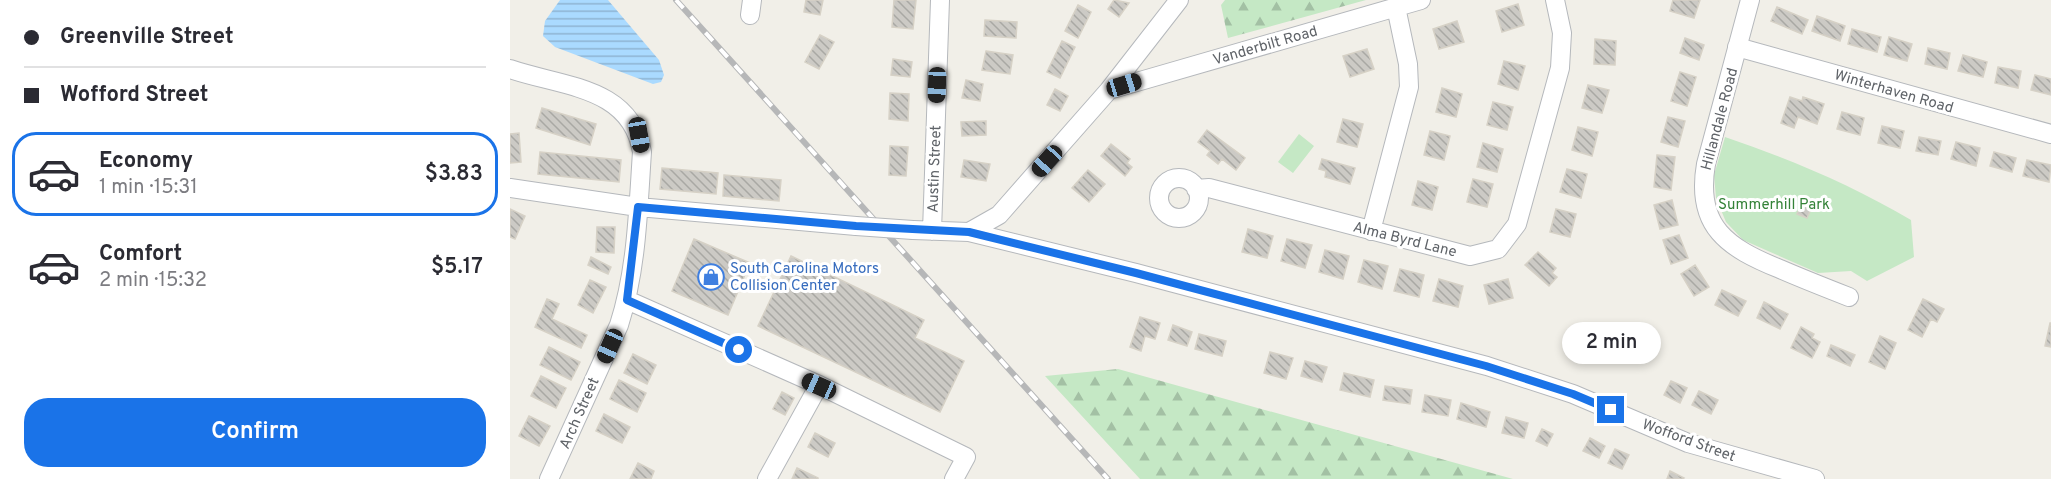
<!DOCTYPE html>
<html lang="en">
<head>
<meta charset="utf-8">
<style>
  :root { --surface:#fff; --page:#f7f7f7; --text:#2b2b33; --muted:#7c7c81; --line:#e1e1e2; --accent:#1a73e8 }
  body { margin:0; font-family:Overpass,sans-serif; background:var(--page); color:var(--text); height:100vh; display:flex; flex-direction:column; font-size:22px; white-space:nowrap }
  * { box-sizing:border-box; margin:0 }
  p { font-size:20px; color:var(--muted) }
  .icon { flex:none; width:33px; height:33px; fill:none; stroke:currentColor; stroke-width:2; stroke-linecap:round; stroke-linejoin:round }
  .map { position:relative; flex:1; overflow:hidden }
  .drawer { display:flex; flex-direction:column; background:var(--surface); width:510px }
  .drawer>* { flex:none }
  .banner { display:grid; align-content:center; height:132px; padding:0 24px; background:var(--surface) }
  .end { position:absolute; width:27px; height:27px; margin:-14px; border:8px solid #1a73e8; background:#fff; box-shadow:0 0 0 3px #fff }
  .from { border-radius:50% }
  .bubble { position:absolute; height:42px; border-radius:21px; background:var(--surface); box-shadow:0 3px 9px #0003; font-size:20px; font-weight:600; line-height:42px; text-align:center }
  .car { position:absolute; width:18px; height:36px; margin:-18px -9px; border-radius:8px; box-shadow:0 0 4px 2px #0007; background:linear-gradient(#222 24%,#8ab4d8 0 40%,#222 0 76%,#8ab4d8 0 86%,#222 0) }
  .banner b { display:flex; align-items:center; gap:21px; height:57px; font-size:22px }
  .banner b+b { border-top:2px solid var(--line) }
  .banner i { width:15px; height:15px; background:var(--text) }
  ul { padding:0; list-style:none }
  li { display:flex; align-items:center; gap:18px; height:84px; margin:0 12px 9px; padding:0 12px; border:3px solid transparent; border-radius:24px }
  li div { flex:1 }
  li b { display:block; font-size:22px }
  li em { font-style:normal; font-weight:600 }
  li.active { border-color:var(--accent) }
  li>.icon { width:54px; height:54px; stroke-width:1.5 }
  .cta { display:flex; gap:12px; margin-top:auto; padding:12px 24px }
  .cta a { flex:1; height:69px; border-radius:24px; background:var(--accent); color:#fff; font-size:24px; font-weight:600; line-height:69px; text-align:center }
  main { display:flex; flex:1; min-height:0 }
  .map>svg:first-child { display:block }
</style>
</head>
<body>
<main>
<section class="drawer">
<div class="banner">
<b><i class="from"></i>Greenville Street</b>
<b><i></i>Wofford Street</b>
</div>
<ul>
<li class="active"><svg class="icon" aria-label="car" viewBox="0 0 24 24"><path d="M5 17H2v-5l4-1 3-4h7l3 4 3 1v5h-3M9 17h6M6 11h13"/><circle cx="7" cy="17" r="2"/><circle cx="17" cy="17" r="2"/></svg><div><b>Economy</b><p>1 min · 15:31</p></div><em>$3.83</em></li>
<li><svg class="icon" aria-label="car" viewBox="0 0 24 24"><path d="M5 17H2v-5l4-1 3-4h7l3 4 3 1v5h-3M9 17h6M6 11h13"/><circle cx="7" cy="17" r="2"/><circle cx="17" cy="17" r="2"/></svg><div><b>Comfort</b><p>2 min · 15:32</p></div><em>$5.17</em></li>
</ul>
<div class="cta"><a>Confirm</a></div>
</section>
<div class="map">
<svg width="1541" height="479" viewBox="0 0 1541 479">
  <defs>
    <pattern id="forest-firs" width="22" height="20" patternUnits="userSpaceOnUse" patternTransform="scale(1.5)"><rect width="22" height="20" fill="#c5e8c5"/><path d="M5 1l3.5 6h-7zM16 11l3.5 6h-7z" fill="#a3c0a4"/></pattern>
    <pattern id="water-rules" width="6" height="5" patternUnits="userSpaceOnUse" patternTransform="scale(1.5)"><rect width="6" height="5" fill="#aadaff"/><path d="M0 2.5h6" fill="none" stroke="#8eb4d2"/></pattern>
    <pattern id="building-back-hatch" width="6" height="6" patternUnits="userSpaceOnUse" patternTransform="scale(1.5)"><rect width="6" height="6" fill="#cccac5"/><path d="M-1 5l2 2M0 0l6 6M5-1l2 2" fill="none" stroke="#a9a8a4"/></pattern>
  </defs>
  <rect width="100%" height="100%" fill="#f1efe8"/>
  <path fill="#c5e8c5" d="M789,134L804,146L783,173L768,162Z
    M1215,137C1280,159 1342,185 1401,220L1404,257L1357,281L1341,271L1308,273L1233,240L1216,222L1206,198L1204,175Z"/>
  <path fill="url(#forest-firs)" d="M715,0H856L718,38L711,5Z
    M608,369L1003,479H630L535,376Z"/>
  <path fill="url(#water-rules)" d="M50,0H98L149,60L154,75L151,82L143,84L45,47L33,36L35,21Z"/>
  <path fill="url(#building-back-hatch)" stroke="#d6d1c6" stroke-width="1.5" d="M296,0H313L310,15L294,12Z
    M384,0H406L403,29L382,27Z
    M604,0L619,3L609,17L598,9Z
    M1163,0H1190L1184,18L1160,11Z
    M1008,4L1014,25L992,32L986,11Z
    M568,5L581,12L568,38L555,31Z
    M1267,7L1298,20L1292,34L1261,21Z
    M1307,16L1335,26L1330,41L1302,31Z
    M475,20L507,22L506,38L474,36Z
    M947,21L954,42L929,49L923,29Z
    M1342,29L1371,37L1367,52L1338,44Z
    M310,35L324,42L309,69L295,62Z
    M1379,37L1402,44L1397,61L1374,55Z
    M1175,38L1194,45L1189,60L1170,53Z
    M1085,39L1106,41L1105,65L1084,64Z
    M552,41L565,47L550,78L537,72Z
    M1418,48L1440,53L1437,69L1415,64Z
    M857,49L864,69L840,77L833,56Z
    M476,51L503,55L500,74L472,70Z
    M1453,55L1477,62L1473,77L1448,71Z
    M383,59L402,62L400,77L381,75Z
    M994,61L1015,66L1008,90L988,84Z
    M1488,67L1511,71L1508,88L1485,83Z
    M1170,72L1186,77L1177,106L1161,101Z
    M1525,75L1541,79V95L1521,90Z
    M456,80L473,84L470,101L452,98Z
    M1078,85L1099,90L1092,113L1072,108Z
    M932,88L952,94L946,117L926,112Z
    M545,89L558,96L550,111L537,105Z
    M380,93L399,94L398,121L379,119Z
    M1280,97L1292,101L1293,97L1314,104L1307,124L1288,117L1284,128L1271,123Z
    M983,102L1003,107L997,130L977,125Z
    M32,108L86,124L80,145L26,128Z
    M1332,112L1354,118L1350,135L1327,129Z
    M1158,117L1175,121L1168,147L1151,142Z
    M833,119L853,124L847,147L827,142Z
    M476,121V135L452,136L451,122Z
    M1372,126L1394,131L1390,148L1368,143Z
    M1068,127L1088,132L1082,156L1062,150Z
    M697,130L735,158L726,170L712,159L708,164L697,155L700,151L688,142Z
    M920,131L940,136L934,160L914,155Z
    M9,133L11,162L0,163V134Z
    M1409,137L1431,141L1428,155L1406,151Z
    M1446,142L1470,148L1466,166L1441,159Z
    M973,143L993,149L987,172L967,167Z
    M601,144L620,159L617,163L622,167L615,176L591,156Z
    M380,146L398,147L396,176L379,175Z
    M30,152L111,160L109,182L28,174Z
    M1484,152L1506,158L1502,172L1480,166Z
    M1147,155L1165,157L1161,190L1144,187Z
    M812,159L845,168L840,184L815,177L816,171L809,169Z
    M454,160L480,164L476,181L451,177Z
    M1517,160L1541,165L1539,182L1513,176Z
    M152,168L208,173L206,194L150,189Z
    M1057,169L1077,174L1071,198L1050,192Z
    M578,170L595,184L579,202L562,188Z
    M214,175L271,180L269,201L213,196Z
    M963,179L983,184L977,207L957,202Z
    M908,181L928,187L922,210L902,205Z
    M1277,198L1286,201L1282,211L1273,207Z
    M1162,200L1168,225L1150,229L1144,205Z
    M1292,203L1302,207L1297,218L1287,214Z
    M0,209L15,216L5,239L0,237Z
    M1046,209L1066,214L1060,237L1040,232Z
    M87,227H105L104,253L86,252Z
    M738,229L763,236L757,258L732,252Z
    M1169,235L1178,258L1161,264L1153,240Z
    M184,239L240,263L218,315L162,291Z
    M777,239L802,245L795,268L771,261Z
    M815,250L839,256L833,279L809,272Z
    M1028,252L1046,268L1042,273L1047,277L1039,286L1015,265Z
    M281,256L414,320L405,338L454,361L430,412L248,326Z
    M81,257L101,267L98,274L78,265Z
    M854,260L878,266L872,289L848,282Z
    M1185,265L1199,287L1184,296L1171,274Z
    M890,269L914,275L909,297L884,291Z
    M929,279L953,286L948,307L923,301Z
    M998,279L1003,298L979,304L974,285Z
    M80,280L96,287L83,313L68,305Z
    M1212,290L1236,301L1228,316L1205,305Z
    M37,299L49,304L42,319L77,335L71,348L25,327Z
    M1413,299L1434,309L1427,322L1421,319L1412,337L1398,330Z
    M1254,302L1278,314L1270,329L1247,318Z
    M630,317L650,323L645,339L635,336L631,351L620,347Z
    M1540,323H1541V347L1535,346Z
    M663,325L682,332L677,346L658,340Z
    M1291,327L1304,334L1302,338L1310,342L1302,358L1281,348Z
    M689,334L716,341L712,356L685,349Z
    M1370,336L1386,343L1375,369L1359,362Z
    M1321,345L1345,355L1340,366L1317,356Z
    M39,347L70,362L61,380L30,365Z
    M760,352L783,358L776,379L754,373Z
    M123,354L146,365L137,384L114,373Z
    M795,361L817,367L812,382L791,376Z
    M834,373L864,380L860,397L830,390Z
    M31,376L56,388L46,408L21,396Z
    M109,380L136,393L127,412L100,399Z
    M1161,381L1177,388L1170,403L1154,395Z
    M875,386L902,390L900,404L873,400Z
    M1189,391L1208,400L1201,414L1182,405Z
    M272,392L284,398L275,415L263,409Z
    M915,395L941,400L938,416L912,412Z
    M951,403L980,412L976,427L947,419Z
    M94,414L120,427L112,443L86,431Z
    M19,416L40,426L29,446L9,436Z
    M996,417L1018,423L1014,438L992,433Z
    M1032,429L1043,434L1037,446L1026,441Z
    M305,433L325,443L318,457L298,447Z
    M1080,438L1095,446L1089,458L1073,451Z
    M1105,449L1119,455L1112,469L1098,463Z
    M128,463L144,471L141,479H120Z
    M287,468L308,478V479H282Z
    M1160,471L1174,478L1173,479H1157Z"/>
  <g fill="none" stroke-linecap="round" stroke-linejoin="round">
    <g stroke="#b5b8bc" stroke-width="20">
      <path id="minor" d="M1240,0L1196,164C1185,227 1218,248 1270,269C1293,279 1316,288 1339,297
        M240,15L242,0
        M1227,47L1541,134
        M0,69C52,87 121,86 132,152C128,210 127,269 109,325L39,479
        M599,90L911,0
        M649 198a20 20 0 1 1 40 0a20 20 0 1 1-40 0Z
        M0,188L128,207L346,226
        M686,189L699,188L960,256L988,249L1007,224L1050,68L1052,33L1045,0
        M403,230L459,232L626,273L977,366L1063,394L1178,443L1305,479
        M422,231L430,0
        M861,231L899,87L898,64L886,7
        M459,232L489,215L599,90L669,0
        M117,300L309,385L456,457L444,479
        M257,479L309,385"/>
    </g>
    <use href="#minor" stroke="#fff" stroke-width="18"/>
    <g stroke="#b6b7b8" stroke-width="6">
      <path id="rail" d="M166,0L598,479"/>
    </g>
    <use href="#rail" stroke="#fff" stroke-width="4" stroke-dasharray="11" stroke-linecap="butt"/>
    <g stroke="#b5b8bc" stroke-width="20" stroke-linecap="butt">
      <path id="minor-bridge" d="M346,226L403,230"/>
    </g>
    <use href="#minor-bridge" stroke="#fff" stroke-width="18"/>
  </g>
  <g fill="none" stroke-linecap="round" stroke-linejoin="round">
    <path stroke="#1a73e8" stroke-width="8" d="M229,350L117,300L128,207L346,226L459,232L626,273L976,366L1063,394L1101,410"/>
  </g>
  <defs>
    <g id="shop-ring" transform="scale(1.35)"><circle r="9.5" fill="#fff" stroke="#3f7fe0" stroke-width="1.5"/><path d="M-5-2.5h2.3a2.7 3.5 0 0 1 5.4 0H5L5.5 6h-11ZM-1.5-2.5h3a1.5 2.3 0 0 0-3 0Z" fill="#3f7fe0"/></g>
  </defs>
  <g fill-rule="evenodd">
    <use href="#shop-ring" x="201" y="277"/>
  </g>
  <g text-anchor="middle" stroke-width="6" stroke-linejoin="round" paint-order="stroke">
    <g font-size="15" fill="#5f6368" stroke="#fff">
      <text transform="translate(755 45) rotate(-16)" y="5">Vanderbilt Road</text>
      <text transform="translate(1384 91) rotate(16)" y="5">Winterhaven Road</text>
      <text transform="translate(1209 119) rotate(-75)" y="5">Hillandale Road</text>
      <text transform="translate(424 169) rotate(-88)" y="5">Austin Street</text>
      <text transform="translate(895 239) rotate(14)" y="5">Alma Byrd Lane</text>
      <text transform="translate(69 413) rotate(-66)" y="5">Arch Street</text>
      <text transform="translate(1179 440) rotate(20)" y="5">Wofford Street</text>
    </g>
    <g font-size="15" fill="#348238" stroke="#fff">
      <text x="1264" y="209">Summerhill Park</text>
    </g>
    <g font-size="15" fill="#366cbe" stroke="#fff" text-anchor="start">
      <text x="220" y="273">South Carolina Motors<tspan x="220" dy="17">Collision Center</tspan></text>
    </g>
  </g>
</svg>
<i class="end from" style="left:229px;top:350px"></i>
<i class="end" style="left:1101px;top:410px"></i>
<div class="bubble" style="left:1052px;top:322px;width:99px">2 min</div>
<i class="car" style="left:427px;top:85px;rotate:182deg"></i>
<i class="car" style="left:614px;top:85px;rotate:73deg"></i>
<i class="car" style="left:129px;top:135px;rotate:170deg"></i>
<i class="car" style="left:537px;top:161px;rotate:222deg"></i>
<i class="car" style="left:100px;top:346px;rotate:204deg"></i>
<i class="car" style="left:309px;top:386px;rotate:294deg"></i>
</div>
</main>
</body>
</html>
